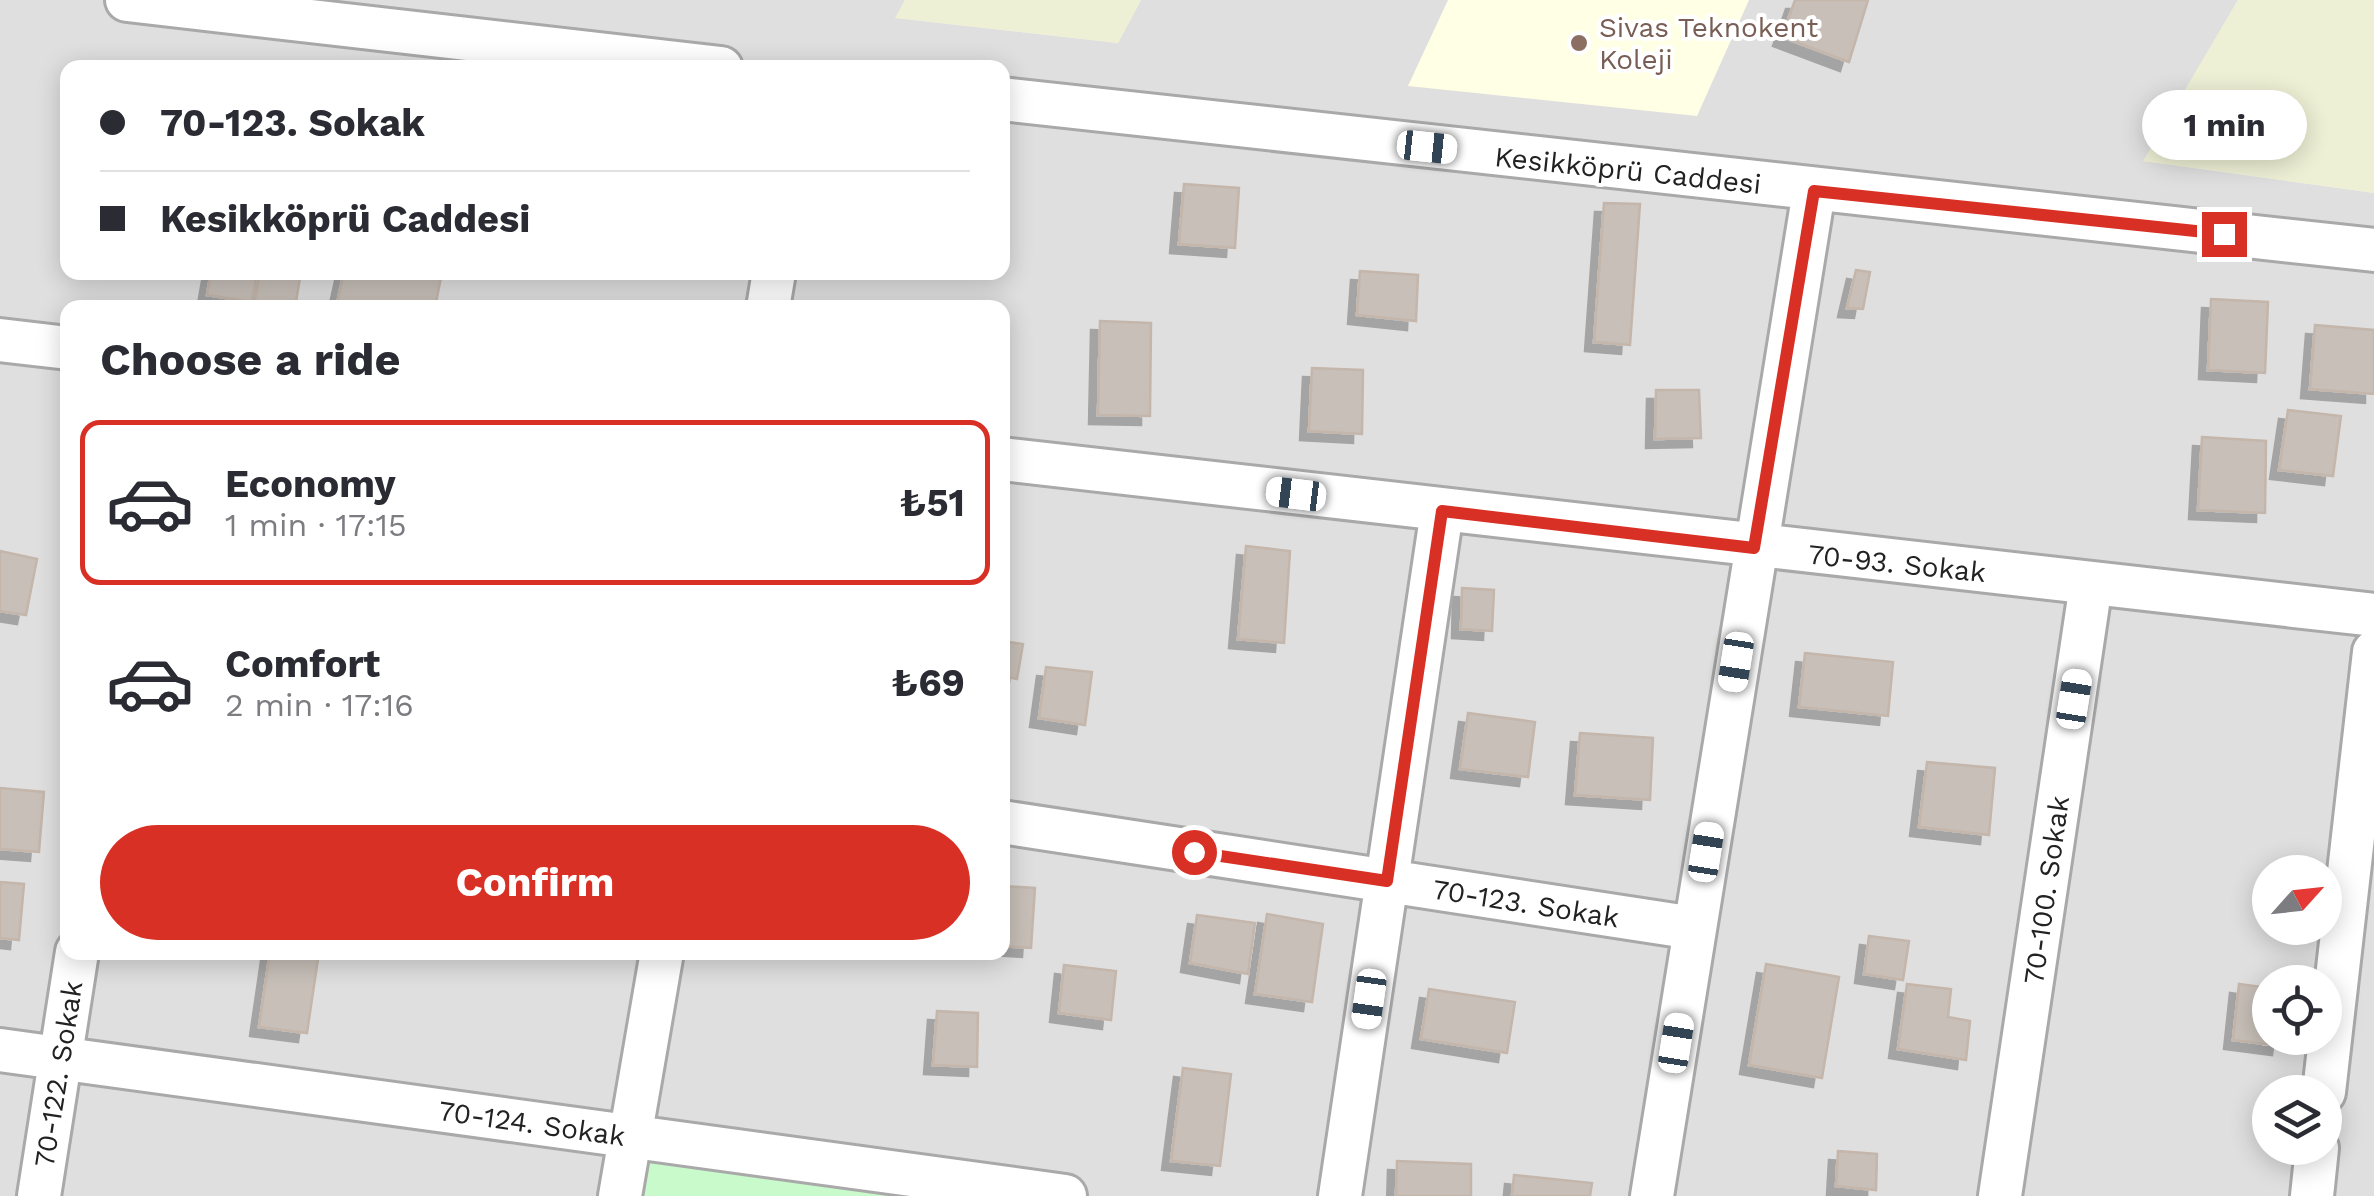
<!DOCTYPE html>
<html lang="en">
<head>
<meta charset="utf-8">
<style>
  :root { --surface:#fff; --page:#f7f7f7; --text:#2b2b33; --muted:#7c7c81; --line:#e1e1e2; --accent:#d93025 }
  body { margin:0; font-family:"Work Sans",sans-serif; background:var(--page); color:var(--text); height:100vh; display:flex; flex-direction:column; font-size:38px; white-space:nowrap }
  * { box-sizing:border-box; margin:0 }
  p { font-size:32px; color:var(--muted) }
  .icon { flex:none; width:55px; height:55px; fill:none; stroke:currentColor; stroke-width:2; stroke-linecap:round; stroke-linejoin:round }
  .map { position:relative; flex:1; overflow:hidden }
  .panel { position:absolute; left:60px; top:300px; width:950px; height:660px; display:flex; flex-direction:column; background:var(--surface); border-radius:20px; box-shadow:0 5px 25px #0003 }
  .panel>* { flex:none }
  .banner { position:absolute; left:60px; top:60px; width:950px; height:220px; border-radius:20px; box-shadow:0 5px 25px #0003; display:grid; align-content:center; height:220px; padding:0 40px; background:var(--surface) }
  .needle { width:65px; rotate:63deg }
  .tools { position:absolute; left:2252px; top:855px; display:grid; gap:20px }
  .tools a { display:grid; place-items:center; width:90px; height:90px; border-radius:50%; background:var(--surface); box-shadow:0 5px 25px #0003; font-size:50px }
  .end { position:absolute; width:45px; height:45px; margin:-22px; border:12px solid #d93025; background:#fff; box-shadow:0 0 0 5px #fff }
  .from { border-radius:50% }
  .bubble { position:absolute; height:70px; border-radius:35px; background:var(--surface); box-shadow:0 5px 25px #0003; font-size:32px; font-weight:700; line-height:70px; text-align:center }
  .car { position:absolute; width:30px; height:60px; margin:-30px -15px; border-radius:12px; box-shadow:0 0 8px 2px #0007; background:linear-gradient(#fff 24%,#345 0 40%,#fff 0 76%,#345 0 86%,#fff 0) }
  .banner b { display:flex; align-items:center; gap:35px; height:95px; font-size:38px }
  .banner b+b { border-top:2px solid var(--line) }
  .banner i { width:25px; height:25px; background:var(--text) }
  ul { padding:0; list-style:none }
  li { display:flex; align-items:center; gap:30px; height:165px; margin:0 20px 15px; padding:0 20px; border:5px solid transparent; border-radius:20px }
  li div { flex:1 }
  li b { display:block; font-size:38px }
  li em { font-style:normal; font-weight:700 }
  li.on { border-color:var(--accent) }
  li>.icon { width:90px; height:90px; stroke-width:1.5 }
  h2 { padding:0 40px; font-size:45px; line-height:120px }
  .cta { display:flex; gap:20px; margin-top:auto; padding:20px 40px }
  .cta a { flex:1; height:115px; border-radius:60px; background:var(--accent); color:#fff; font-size:40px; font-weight:700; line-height:115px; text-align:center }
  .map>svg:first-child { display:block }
</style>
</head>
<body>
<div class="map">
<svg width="2374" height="1196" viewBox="0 0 2374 1196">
  <defs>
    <filter id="shadow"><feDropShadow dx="-9" dy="9" stdDeviation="0" flood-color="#0004"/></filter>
  </defs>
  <rect width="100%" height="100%" fill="#f2efe9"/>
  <path fill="#e0dfdf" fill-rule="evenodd" d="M0,0H905L896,18L1118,43L1141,0H2238L2144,161L2374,193V1196H0ZM68,68H1002V272H68ZM68,308H1002V952H68ZM2270,872H2325V928H2270ZM2270,982H2325V1038H2270ZM2270,1092H2325V1148H2270Z"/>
  <path fill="#ffffe5" d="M1448,0H1749L1697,116L1408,86Z"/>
  <path fill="#eef0d5" d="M905,0H1141L1118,43L895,18Z
    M2238,0H2374V193L2143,161Z"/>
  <path fill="#c8facc" d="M637,1150L899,1186L898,1196H631Z"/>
  <path fill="#c7bfb8" stroke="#c4b6ab" stroke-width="2.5" filter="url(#shadow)" d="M1795,0H1868L1849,62L1782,37Z
    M1184,184L1239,188L1235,248L1179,244Z
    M1604,203L1640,204L1630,345L1594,342Z
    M1856,270L1870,272L1863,309L1847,308Z
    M1360,271L1418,275L1416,321L1357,315Z
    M211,272H257L252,302L207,295Z
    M260,272H301L295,308L254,305Z
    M344,272H442L435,308L383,303L381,308H336Z
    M2211,299L2268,302L2265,373L2208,370Z
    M1100,321L1151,323L1150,416L1098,415Z
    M2315,325L2374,330V394L2310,389Z
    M1312,368L1363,370L1362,434L1309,431Z
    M1656,390H1699L1701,438L1655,439Z
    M2288,410L2341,416L2333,476L2279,470Z
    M2202,437L2266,441L2265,513L2198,510Z
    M1246,546L1290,551L1284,643L1238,639Z
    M0,551L37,559L26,615L0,611Z
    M1462,588L1494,590L1492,631L1461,629Z
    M1002,641L1023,644L1017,679L1002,676Z
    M1805,653L1893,662L1888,716L1799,707Z
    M1046,667L1092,672L1085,725L1039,718Z
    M1468,713L1535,722L1528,777L1460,769Z
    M1580,733L1653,738L1650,800L1575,795Z
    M1927,762L1995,768L1989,835L1919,827Z
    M0,788L44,792L39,852L0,849Z
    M0,882L24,884L19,940L0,938Z
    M1002,886L1035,888L1031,948L1002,946Z
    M1267,914L1323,924L1312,1002L1255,994Z
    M1197,915L1255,923L1248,974L1190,963Z
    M1869,936L1909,941L1903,980L1864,974Z
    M270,952H319L307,1033L259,1027Z
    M1766,964L1839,977L1822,1078L1749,1065Z
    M1064,965L1116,971L1111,1020L1059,1013Z
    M1907,984L1951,989L1948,1017L1970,1021L1966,1060L1898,1049Z
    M2239,984L2270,988V1038H2282L2281,1046L2233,1040Z
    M1429,989L1515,1002L1507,1053L1421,1039Z
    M937,1011L978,1013L977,1067L933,1065Z
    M1183,1068L1231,1074L1220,1166L1171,1161Z
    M1838,1151L1877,1154L1876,1190L1836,1186Z
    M1397,1161L1471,1164V1196H1396Z
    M1514,1175L1592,1183L1590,1196H1512Z"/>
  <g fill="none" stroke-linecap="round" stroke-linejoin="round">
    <g stroke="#a9a9a9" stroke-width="48">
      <path id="minor" d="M127,0L721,68
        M1002,99L2374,250
        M768,308L774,272
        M0,340L68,348
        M1002,459L2374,615
        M1002,822L1694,928
        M0,1050L1065,1196
        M2324,1092L2374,652
        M39,1196L77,952
        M620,1196L662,952
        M1340,1196L1442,511
        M1652,1196L1814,191
        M2000,1196L2091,584
        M2312,1196L2317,1148"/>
    </g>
    <use href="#minor" stroke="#fff" stroke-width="42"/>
  </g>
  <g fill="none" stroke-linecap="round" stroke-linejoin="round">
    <path stroke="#d93025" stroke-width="12" d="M1194,852L1387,881L1442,511L1754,548L1814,191L2224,234"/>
  </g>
  <circle fill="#8d6e63" stroke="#fff" stroke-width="4" cx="1579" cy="43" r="10"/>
  <g text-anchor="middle" stroke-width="8" stroke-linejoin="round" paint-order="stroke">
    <g font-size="28" fill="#785e54" stroke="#fff" text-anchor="start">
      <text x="1599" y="37">Sivas Teknokent<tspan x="1599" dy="32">Koleji</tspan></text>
    </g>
    <g font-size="28" fill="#222" stroke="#fff">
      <text transform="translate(1628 170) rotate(6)" y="10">Kesikköprü Caddesi</text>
      <text transform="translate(1897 563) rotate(6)" y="10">70-93. Sokak</text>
      <text transform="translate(2046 890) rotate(-82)" y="10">70-100. Sokak</text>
      <text transform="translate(1526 903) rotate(9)" y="10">70-123. Sokak</text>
      <text transform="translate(58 1074) rotate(-81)" y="10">70-122. Sokak</text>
      <text transform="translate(532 1123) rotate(8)" y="10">70-124. Sokak</text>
    </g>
  </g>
</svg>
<div class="tools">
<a><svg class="needle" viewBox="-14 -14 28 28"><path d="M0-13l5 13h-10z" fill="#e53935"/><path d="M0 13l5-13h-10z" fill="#7c7c81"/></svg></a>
<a><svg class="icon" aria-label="locate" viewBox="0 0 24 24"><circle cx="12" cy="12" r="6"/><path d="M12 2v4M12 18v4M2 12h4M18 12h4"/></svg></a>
<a><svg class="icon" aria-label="layers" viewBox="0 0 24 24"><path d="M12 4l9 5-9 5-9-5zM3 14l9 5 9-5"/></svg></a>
</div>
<i class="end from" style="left:1194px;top:852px"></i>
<i class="end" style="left:2224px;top:234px"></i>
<div class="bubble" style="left:2142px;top:90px;width:165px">1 min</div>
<i class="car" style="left:1427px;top:147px;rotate:96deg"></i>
<i class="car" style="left:1296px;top:494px;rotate:277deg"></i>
<i class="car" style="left:1736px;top:662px;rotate:189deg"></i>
<i class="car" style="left:2074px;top:699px;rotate:9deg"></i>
<i class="car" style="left:1706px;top:852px;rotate:9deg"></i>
<i class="car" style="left:1369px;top:999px;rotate:188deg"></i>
<i class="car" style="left:1676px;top:1043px;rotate:9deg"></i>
<div class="banner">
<b><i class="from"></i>70-123. Sokak</b>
<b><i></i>Kesikköprü Caddesi</b>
</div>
<section class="panel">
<h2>Choose a ride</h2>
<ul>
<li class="on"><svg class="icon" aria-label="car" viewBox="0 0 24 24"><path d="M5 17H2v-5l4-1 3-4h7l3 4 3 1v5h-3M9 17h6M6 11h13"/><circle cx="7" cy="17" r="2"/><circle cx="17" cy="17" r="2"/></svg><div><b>Economy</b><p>1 min · 17:15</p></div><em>₺51</em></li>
<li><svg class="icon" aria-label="car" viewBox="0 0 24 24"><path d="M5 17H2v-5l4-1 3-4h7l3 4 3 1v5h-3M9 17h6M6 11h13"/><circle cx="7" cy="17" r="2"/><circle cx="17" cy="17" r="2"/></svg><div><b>Comfort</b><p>2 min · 17:16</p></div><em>₺69</em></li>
</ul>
<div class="cta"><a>Confirm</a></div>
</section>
</div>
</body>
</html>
